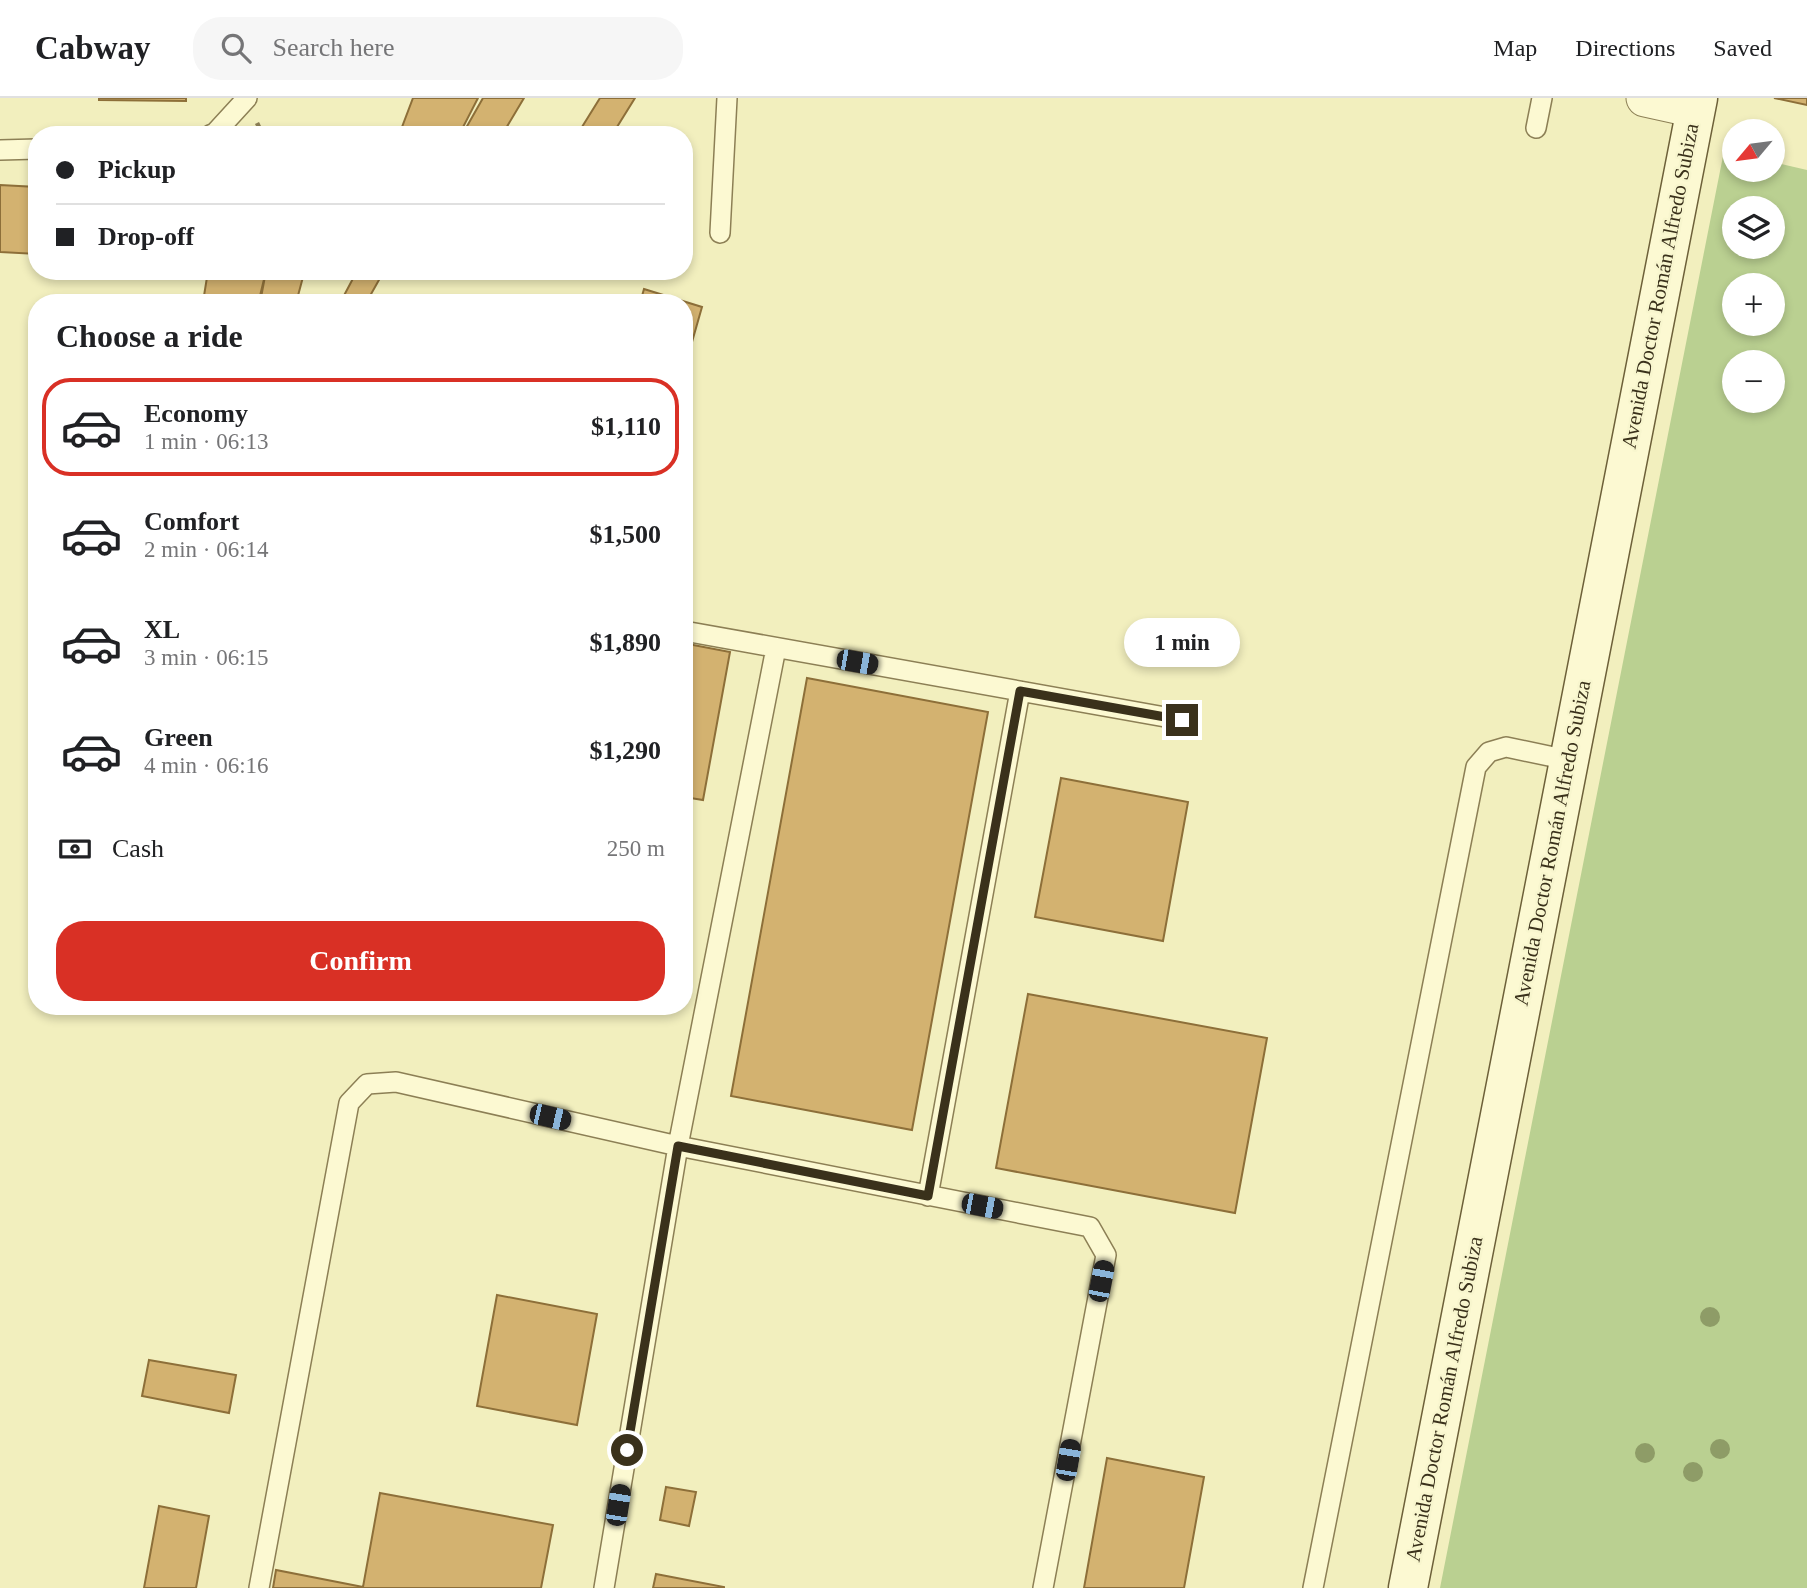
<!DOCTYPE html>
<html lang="en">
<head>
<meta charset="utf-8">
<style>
  :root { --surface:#fff; --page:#f6f6f6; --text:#202124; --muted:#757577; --line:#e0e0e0; --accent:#d93025 }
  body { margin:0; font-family:"Times New Roman",serif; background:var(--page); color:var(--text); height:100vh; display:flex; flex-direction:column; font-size:26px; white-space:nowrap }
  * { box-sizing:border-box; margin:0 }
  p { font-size:23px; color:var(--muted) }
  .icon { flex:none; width:38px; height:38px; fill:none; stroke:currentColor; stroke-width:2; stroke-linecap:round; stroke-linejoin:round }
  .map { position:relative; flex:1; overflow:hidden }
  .panel { position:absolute; left:28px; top:196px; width:665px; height:721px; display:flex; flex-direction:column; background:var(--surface); border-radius:28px; box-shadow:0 4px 10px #0003 }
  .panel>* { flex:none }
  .top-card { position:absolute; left:28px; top:28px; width:665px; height:154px; border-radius:28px; box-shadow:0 4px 10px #0003; display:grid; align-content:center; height:154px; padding:0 28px; background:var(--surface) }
  .needle { width:46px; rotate:241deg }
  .tools { position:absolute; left:1722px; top:21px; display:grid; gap:14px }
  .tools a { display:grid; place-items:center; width:63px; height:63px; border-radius:50%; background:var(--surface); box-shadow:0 4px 10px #0003; font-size:35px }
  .end { position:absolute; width:32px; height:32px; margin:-16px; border:9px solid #3a311b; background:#fff; box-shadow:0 0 0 4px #fff }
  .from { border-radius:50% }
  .bubble { position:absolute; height:49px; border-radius:24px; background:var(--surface); box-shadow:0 4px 10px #0003; font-size:23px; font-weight:800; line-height:49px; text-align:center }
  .car { position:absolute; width:21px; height:42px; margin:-21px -10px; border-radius:9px; box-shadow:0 0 5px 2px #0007; background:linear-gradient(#222 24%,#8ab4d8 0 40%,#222 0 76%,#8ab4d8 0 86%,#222 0) }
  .top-card b { display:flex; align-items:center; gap:24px; height:66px; font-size:26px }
  .top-card b+b { border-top:2px solid var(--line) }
  .top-card i { width:18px; height:18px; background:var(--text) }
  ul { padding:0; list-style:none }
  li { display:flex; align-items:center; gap:21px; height:98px; margin:0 14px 10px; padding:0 14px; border:4px solid transparent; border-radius:28px }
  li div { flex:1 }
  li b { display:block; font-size:26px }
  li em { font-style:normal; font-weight:800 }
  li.current { border-color:var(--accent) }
  li>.icon { width:63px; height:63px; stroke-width:1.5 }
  h2 { padding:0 28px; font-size:32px; line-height:84px }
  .pay { display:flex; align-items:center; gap:18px; height:77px; padding:0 28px; font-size:26px }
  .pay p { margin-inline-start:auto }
  .cta { display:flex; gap:14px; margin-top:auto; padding:14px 28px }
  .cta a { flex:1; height:80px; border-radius:28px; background:var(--accent); color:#fff; font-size:28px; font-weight:800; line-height:80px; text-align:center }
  header { display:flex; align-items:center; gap:42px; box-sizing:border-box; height:98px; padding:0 35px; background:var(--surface); border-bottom:2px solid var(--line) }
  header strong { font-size:33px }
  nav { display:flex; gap:38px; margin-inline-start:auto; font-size:24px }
  .search { width:490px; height:63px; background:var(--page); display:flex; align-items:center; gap:18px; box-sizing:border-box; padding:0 24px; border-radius:28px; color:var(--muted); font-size:26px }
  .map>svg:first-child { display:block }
</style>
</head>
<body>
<header>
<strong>Cabway</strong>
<div class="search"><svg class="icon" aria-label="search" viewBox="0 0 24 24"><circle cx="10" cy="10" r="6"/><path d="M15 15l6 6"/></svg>Search here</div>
<nav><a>Map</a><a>Directions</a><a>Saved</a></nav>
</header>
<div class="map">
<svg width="1807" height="1490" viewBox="0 0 1807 1490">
  <rect width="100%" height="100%" fill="#f2efbe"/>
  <path fill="#bad091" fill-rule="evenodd" d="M1724,53L1734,55V72H1773V64L1807,72V1490H1440ZM1734,110H1773V149H1734ZM1734,187H1773V226H1734ZM1734,264H1773V303H1734Z"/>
  <path fill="#d3b270" stroke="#8d6f39" stroke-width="2" d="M99,0H186V3L99,2Z
    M413,0H478L459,37H399Z
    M483,0H524L502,37H462Z
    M600,0H635L612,37H577Z
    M1774,0H1807V7Z
    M0,87L37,89V156L0,154Z
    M208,173H266L260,205L203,204Z
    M266,173H279L303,179L296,205L260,198Z
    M357,173H384L366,205H340Z
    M644,191L702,209L684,272V205H640Z
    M688,546L730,554L703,702L684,699V567Z
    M807,580L988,614L912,1032L731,998Z
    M1061,680L1188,704L1163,843L1035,819Z
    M1028,896L1267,940L1235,1115L996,1070Z
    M497,1197L597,1216L577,1327L477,1308Z
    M149,1262L236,1277L229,1315L142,1298Z
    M1107,1360L1204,1379L1184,1490H1084Z
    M666,1389L696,1394L689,1428L660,1422Z
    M380,1395L553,1427L541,1490H273L276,1472L363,1489Z
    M159,1408L209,1418L196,1490H144Z
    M656,1476L724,1489V1490H653Z"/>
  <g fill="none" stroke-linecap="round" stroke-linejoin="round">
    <g stroke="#8c7f55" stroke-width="22">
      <path id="service" d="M1536,30L1542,0
        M210,37L215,35L247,0
        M0,52L37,51
        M720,135L727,0
        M684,533L1182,622
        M928,1098L1020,593
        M259,1490L349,1005L367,986L396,984L678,1048L1090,1129L1106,1157L1043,1490
        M604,1490L678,1048L776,550
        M1313,1490L1476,669L1489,654L1506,649L1568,662"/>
    </g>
    <g stroke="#8c7f55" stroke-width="39">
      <path id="minor" d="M1645,0L1695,11"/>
    </g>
    <g stroke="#6d6039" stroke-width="41">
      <path id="secondary" d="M1408,1490L1698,0"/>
    </g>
    <path stroke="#8c7f55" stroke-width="4.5" stroke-dasharray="5 3.5" stroke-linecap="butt" d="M257,25L263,37
      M286,175L288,173"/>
    <use href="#service" stroke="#fcf9d2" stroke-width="19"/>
    <use href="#minor" stroke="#fcf9d2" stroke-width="37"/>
    <use href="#secondary" stroke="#fcf9d2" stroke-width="38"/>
  </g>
  <g fill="#8e9c67">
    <circle cx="1710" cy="1219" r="10"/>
    <circle cx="1720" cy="1351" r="10"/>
    <circle cx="1645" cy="1355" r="10"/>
    <circle cx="1693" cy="1374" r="10"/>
  </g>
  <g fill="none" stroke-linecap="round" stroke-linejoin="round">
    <path stroke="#3a311b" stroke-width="9" d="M627,1352L678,1048L928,1098L1020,593L1182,622"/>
  </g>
  <g text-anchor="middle" stroke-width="5" stroke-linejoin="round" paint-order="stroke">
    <g font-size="21" fill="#3a311b" stroke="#f8f6ce">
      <text transform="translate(1660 188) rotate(-79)" y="7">Avenida Doctor Román Alfredo Subiza</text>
      <text transform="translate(1552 745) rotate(-79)" y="7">Avenida Doctor Román Alfredo Subiza</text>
      <text transform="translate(1444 1301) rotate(-79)" y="7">Avenida Doctor Román Alfredo Subiza</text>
    </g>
  </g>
</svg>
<div class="tools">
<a><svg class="needle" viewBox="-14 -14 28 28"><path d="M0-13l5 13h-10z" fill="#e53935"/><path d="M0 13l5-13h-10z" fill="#757577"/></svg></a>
<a><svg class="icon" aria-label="layers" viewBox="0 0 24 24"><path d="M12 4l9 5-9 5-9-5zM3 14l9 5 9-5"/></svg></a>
<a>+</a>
<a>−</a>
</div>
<i class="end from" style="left:627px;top:1352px"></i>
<i class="end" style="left:1182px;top:622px"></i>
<div class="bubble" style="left:1124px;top:520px;width:116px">1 min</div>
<i class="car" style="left:857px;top:564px;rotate:100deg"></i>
<i class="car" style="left:550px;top:1019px;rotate:103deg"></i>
<i class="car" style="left:982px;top:1108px;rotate:101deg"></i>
<i class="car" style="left:1101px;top:1183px;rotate:11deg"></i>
<i class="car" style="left:1068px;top:1362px;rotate:10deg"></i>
<i class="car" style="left:618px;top:1407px;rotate:9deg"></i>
<div class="top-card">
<b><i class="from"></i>Pickup</b>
<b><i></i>Drop-off</b>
</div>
<section class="panel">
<h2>Choose a ride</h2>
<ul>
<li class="current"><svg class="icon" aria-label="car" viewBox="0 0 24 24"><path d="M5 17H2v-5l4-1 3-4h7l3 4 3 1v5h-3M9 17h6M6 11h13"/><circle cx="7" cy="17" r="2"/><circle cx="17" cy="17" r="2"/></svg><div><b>Economy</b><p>1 min · 06:13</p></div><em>$1,110</em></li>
<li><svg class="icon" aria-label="car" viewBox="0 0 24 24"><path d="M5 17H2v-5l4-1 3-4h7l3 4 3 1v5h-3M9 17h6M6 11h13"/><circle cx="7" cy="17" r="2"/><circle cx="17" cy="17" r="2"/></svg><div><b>Comfort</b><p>2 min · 06:14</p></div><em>$1,500</em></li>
<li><svg class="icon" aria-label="car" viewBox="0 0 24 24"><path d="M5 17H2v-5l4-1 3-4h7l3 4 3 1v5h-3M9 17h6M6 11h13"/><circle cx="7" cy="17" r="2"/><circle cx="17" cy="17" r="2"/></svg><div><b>XL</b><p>3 min · 06:15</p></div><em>$1,890</em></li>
<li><svg class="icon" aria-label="car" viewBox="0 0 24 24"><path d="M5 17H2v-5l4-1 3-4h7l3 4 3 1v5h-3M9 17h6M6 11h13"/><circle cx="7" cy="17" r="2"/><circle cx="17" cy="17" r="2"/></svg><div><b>Green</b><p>4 min · 06:16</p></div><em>$1,290</em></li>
</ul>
<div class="pay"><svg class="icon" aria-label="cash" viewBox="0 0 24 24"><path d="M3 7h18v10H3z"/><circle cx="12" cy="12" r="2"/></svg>Cash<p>250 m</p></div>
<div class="cta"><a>Confirm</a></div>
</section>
</div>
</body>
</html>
